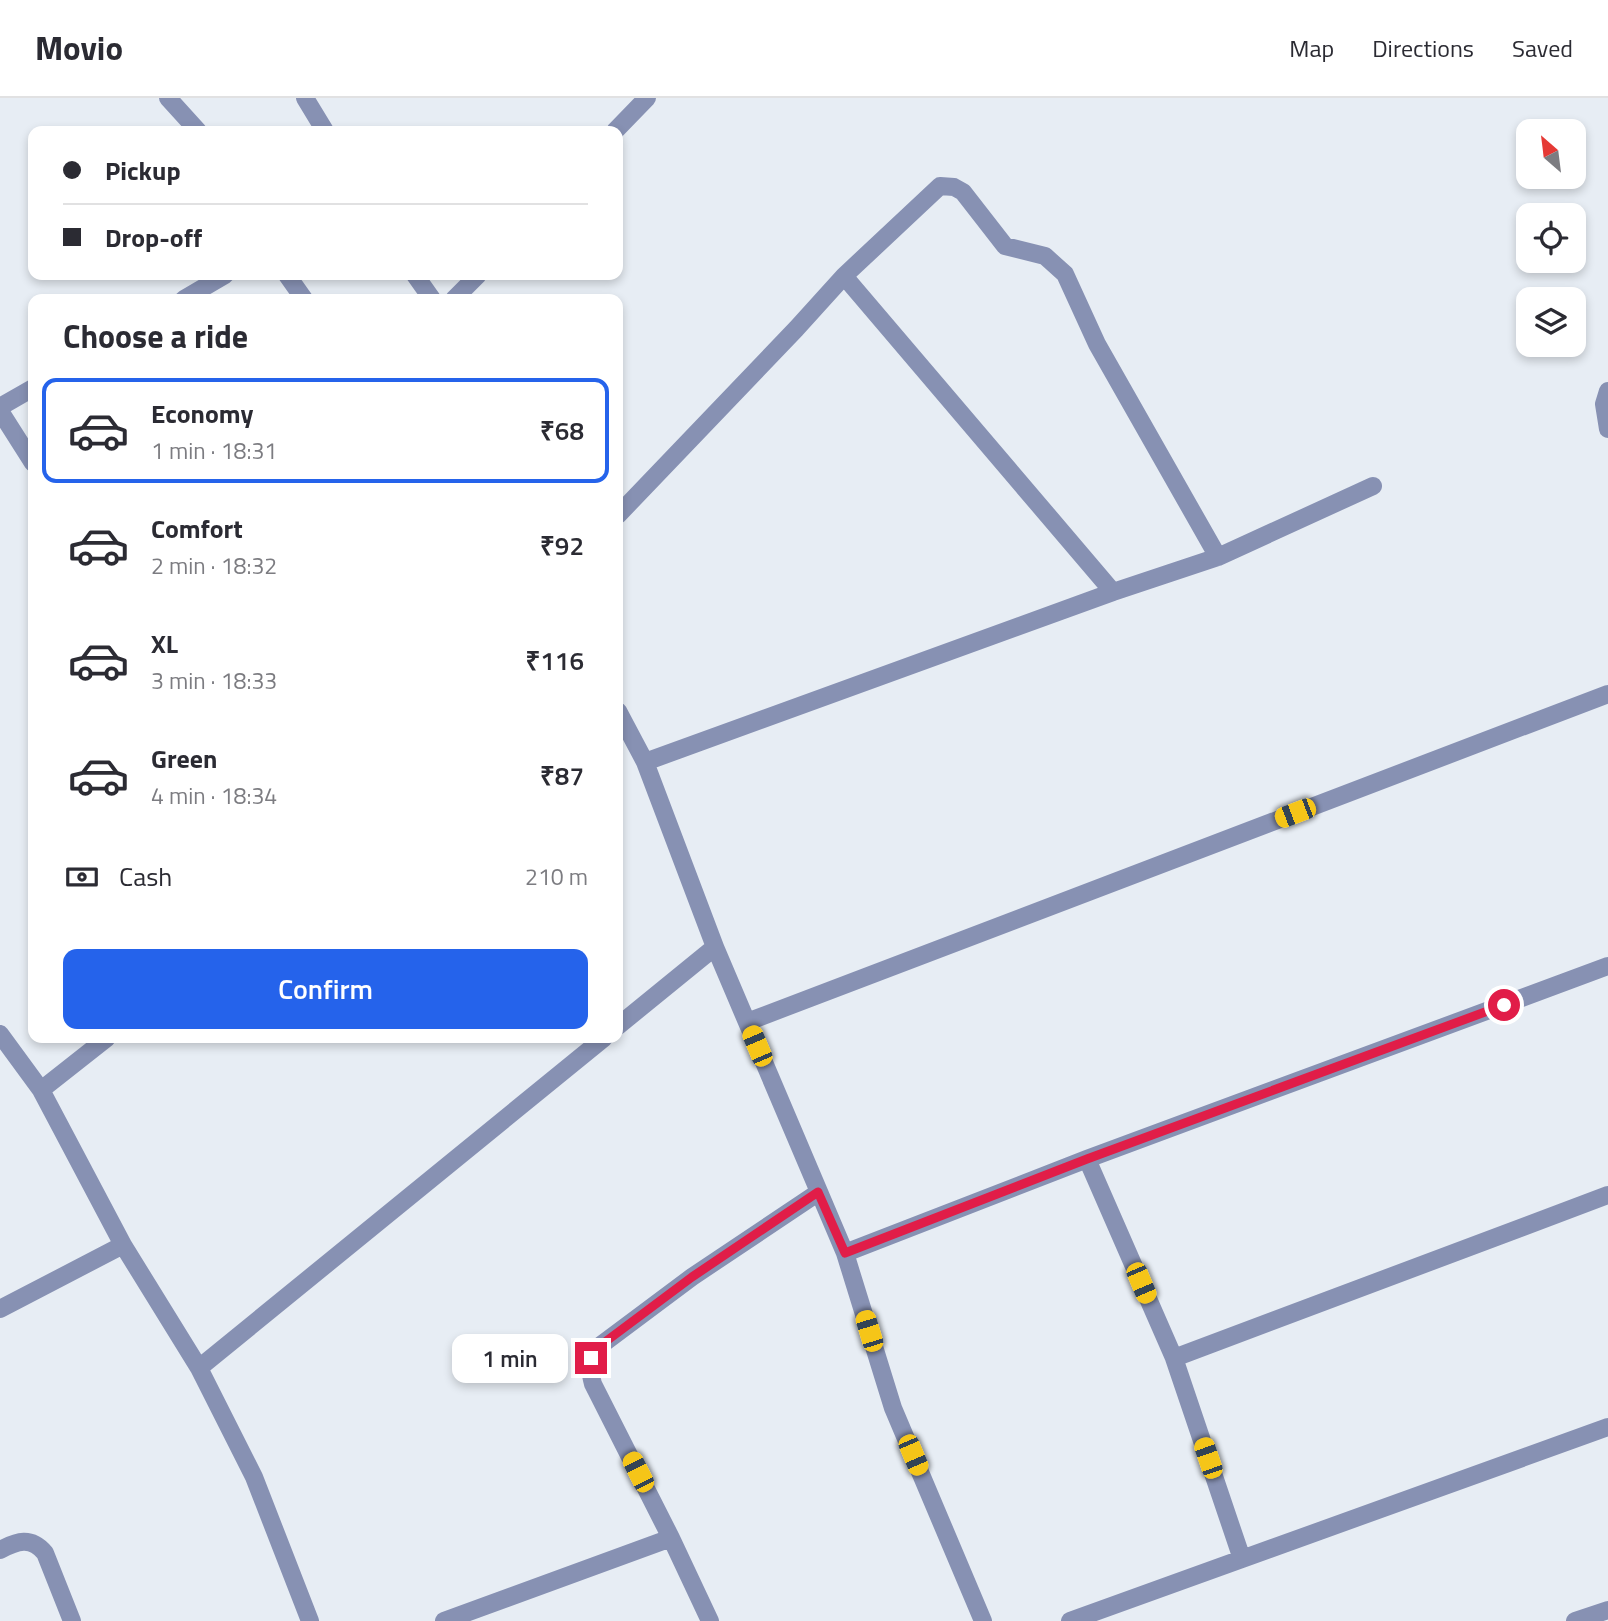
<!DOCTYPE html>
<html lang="en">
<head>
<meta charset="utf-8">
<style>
  :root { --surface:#fff; --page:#f7f7f7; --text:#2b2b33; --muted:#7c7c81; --line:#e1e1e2; --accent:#2563eb }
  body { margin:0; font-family:"Titillium Web",sans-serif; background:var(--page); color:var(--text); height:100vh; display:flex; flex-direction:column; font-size:26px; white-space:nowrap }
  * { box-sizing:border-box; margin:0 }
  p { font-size:23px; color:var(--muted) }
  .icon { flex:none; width:38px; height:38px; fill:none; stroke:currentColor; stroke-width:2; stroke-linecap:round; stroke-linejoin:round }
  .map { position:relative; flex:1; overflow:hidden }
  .panel { position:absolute; left:28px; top:196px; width:595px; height:749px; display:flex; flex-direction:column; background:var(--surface); border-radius:14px; box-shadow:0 4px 10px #0003 }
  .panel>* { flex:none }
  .top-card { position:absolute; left:28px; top:28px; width:595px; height:154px; border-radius:14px; box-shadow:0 4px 10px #0003; display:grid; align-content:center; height:154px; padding:0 35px; background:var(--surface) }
  .needle { width:46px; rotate:332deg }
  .tools { position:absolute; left:1516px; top:21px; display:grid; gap:14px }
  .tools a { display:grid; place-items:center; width:70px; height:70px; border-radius:14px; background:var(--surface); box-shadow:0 4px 10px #0003; font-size:35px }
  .end { position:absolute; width:32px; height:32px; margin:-16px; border:9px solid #e11d48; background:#fff; box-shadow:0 0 0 4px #fff }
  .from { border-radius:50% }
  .bubble { position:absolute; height:49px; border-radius:14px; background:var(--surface); box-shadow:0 4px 10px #0003; font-size:23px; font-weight:600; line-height:49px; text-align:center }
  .car { position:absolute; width:21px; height:42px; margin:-21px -10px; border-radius:9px; box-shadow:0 0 5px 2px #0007; background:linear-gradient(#f5c518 24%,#345 0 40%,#f5c518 0 76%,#345 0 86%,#f5c518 0) }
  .top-card b { display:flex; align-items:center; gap:24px; height:66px; font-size:26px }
  .top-card b+b { border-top:2px solid var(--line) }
  .top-card i { width:18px; height:18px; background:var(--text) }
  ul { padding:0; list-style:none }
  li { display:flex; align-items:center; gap:21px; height:105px; margin:0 14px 10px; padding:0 21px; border:4px solid transparent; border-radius:14px }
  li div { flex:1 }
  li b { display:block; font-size:26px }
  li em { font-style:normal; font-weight:600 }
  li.on { border-color:var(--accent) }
  li>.icon { width:63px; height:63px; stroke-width:1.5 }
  h2 { padding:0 35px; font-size:32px; line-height:84px }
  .pay { display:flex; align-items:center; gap:18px; height:77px; padding:0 35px; font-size:26px }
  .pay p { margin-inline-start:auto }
  .action { display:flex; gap:14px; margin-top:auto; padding:14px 35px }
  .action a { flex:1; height:80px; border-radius:14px; background:var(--accent); color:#fff; font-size:28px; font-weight:600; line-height:80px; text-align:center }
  header { display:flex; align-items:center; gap:42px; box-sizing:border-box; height:98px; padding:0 35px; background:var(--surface); border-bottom:2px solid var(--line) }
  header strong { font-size:33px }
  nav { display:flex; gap:38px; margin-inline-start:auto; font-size:24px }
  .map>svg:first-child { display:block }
</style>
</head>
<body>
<header>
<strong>Movio</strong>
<nav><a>Map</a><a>Directions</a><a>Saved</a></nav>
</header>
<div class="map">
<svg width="1608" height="1523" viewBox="0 0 1608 1523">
  <rect width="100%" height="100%" fill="#e7edf4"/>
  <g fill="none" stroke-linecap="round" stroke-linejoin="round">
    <path stroke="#8791b3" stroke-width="18" d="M168,0L198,33
      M305,0L325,33
      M615,33L647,0
      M287,177L304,201
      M415,177L432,201
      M844,178L1113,494
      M184,201L225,177
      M454,201L478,177
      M1608,293L1604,306L1608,331
      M0,309L33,290
      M0,313L33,365
      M618,417L796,231L844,178L940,88L954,89L963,94L1005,148L1045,158L1065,176L1097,246L1218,459
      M618,613L645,664L715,849L845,1155L893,1310L983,1523
      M645,664L1113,494L1218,459L1373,388
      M747,924L1608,596
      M618,928L715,849
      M0,936L41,992L123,1147L199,1270L254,1379L310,1523
      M41,992L107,940
      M1087,1061L1174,1260L1242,1461
      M845,1155L1087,1061L1608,868
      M0,1211L123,1147
      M1174,1260L1608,1097
      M199,1270L604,940
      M0,1452C17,1443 31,1438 45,1455L72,1523
      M444,1523L671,1440
      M710,1523L671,1440L593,1286C589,1271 589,1263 597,1250L692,1179L819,1094
      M1070,1523L1608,1329
      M1575,1523L1608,1512"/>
  </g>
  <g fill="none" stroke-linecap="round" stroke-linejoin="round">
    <path stroke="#e11d48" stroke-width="9" d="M591,1260L597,1250L692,1179L818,1094L845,1155L1087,1061L1504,907"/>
  </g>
</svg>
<div class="tools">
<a><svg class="needle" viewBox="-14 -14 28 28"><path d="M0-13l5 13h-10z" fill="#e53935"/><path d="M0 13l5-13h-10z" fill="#7c7c81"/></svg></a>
<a><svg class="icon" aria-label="locate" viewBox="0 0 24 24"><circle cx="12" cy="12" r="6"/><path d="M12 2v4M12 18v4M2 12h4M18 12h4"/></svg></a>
<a><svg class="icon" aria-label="layers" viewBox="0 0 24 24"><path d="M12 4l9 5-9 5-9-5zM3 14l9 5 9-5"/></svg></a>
</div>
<i class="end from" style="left:1504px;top:907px"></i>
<i class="end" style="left:591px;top:1260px"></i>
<div class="bubble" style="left:452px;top:1236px;width:116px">1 min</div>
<i class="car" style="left:1295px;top:715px;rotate:249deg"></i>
<i class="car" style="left:757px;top:948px;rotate:337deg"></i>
<i class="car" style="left:1141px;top:1185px;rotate:157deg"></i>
<i class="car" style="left:869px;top:1233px;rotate:343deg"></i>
<i class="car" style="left:913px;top:1357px;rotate:157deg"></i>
<i class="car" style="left:1208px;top:1360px;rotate:341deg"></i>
<i class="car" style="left:638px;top:1374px;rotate:333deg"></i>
<div class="top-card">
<b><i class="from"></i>Pickup</b>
<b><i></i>Drop-off</b>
</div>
<section class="panel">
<h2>Choose a ride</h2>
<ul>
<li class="on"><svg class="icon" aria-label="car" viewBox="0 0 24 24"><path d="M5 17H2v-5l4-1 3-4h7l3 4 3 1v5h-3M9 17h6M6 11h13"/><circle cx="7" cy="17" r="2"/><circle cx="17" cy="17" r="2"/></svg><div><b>Economy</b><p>1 min · 18:31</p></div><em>₹68</em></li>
<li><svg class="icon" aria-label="car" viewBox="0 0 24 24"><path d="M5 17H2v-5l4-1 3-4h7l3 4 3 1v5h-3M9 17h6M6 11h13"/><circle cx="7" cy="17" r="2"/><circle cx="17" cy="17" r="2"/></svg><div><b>Comfort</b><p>2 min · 18:32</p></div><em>₹92</em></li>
<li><svg class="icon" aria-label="car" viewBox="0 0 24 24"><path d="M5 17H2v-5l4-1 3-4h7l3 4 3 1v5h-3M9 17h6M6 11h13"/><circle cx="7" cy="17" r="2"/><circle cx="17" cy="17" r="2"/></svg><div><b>XL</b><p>3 min · 18:33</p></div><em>₹116</em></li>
<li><svg class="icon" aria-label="car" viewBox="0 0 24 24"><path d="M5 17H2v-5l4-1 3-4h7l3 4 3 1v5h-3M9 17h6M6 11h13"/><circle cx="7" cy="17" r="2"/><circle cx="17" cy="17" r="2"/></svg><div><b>Green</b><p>4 min · 18:34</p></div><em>₹87</em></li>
</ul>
<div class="pay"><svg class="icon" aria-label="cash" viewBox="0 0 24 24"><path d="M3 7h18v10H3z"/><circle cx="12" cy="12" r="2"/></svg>Cash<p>210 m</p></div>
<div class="action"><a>Confirm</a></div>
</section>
</div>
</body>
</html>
